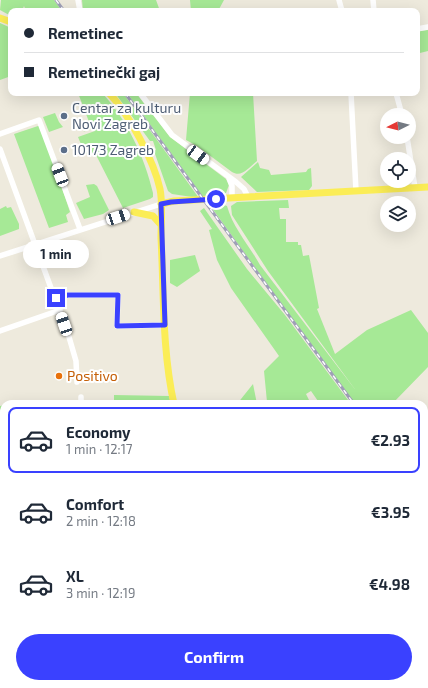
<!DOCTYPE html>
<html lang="en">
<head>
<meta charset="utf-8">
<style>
  :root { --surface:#fff; --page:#f6f6f7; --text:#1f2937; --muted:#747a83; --line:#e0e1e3; --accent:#3a41ff }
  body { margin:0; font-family:"Exo 2",sans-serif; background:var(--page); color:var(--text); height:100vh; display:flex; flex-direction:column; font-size:15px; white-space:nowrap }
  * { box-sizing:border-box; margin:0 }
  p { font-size:13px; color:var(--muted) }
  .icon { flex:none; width:22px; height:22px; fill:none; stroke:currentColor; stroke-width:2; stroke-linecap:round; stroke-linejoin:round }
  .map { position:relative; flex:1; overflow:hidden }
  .drawer { position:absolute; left:0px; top:400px; width:428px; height:288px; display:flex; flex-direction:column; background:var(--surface); border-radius:12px 12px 0 0; box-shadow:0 4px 16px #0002 }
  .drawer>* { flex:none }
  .banner { position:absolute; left:8px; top:8px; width:412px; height:88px; border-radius:8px; box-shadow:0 4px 16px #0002; display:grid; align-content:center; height:88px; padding:0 16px; background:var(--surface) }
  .needle { width:26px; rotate:264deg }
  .fabs { position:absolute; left:380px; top:108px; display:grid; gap:8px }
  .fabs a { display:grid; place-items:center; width:36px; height:36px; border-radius:50%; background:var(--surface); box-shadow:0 4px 16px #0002; font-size:20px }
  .end { position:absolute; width:18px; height:18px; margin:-9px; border:5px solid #3a41ff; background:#fff; box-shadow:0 0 0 2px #fff }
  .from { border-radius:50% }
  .bubble { position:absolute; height:28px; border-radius:14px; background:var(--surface); box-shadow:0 4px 16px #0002; font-size:13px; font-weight:700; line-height:28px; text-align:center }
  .car { position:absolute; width:12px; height:24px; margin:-12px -6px; border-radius:5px; box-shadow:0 0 3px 1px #0007; background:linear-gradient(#fff 24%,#345 0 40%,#fff 0 76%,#345 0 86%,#fff 0) }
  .banner b { display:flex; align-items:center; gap:14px; height:38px; font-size:15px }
  .banner b+b { border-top:1px solid var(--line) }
  .banner i { width:10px; height:10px; background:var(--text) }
  ul { padding:7px 0 0; list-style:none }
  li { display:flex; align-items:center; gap:12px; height:66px; margin:0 8px 6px; padding:0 8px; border:2px solid transparent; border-radius:8px }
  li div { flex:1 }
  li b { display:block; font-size:15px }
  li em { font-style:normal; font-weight:700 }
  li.active { border-color:var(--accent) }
  li>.icon { width:36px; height:36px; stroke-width:1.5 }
  .primary-button { display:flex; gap:8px; margin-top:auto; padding:8px 16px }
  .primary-button a { flex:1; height:46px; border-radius:24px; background:var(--accent); color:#fff; font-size:16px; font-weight:700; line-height:46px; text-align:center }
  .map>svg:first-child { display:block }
</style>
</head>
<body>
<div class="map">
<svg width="428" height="688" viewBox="0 0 428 688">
  <rect width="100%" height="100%" fill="#eeeadd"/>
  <path fill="#a6e996" d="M1,0H54L62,11L51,10L26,11L24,6L22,11H11V16L0,10Z
    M82,0H156L160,11H83Z
    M190,0H224L218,11H191Z
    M0,23L11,28V76L0,80Z
    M428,30V51L420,53L417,31Z
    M78,93H102C127,119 145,158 153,193V197L150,199L123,208L96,155L93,153L85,154L78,137L95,131L93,128L83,132L91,127Z
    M115,93H123L199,198L172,194L168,191L154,151L156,150L153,141H150Z
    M127,93H136L170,137L226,179L229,185L226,193L203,197Z
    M190,93H253L257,161C249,167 242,178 232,172L197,146L186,140Z
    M55,113L59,122L63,127L49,132L43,117Z
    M41,125L70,212L66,215L68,222L49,228L14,134Z
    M258,162L260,168L269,170L271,175L306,172L308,169L311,168L312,186L309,190L257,192L241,177Z
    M94,184L97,186L109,210L103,214L84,219L76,203L90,197L86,185Z
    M288,200L289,208H279L280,219H286V242H298V245H301L303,256L309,255L319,308L317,309L335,354L367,330L411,310L428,333V367L392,404H354L209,204H221L227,206C233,228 249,245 260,265L357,392L268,271L232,215L231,206L237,202Z
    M6,206L7,208L11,207L19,224V229L0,236V209Z
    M204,208L247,269L285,315L351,404H320L311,391L306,394L310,402L308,404H269L267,402L264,371L279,356L231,288L217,260L209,230L212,229L200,211Z
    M195,255L200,271L177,287L170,283V260Z
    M253,384L257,404H237Z
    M114,395L169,396L171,404H118V400H114Z
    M4,405V456L0,457V406Z
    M424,504L428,509V552L424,547Z"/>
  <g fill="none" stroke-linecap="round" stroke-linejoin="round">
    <path stroke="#fff" stroke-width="5.5" d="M78,0L80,11
      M339,0L342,11
      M373,0L374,11
      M417,29L428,27
      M140,93L172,135L236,182L244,189L248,197
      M351,93L356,191
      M396,93L402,115
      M0,134L39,120L80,229
      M407,137L415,188
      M0,149L69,337L76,361L77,382
      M229,178L232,186V198
      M0,256L161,204
      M56,298L68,295H118L117,326L165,325
      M0,331L60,310
      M81,397V404
      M0,498L4,518
      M37,684V688
      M135,684V688"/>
    <path stroke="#fbed56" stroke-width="7" d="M0,18L11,22
      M109,93C129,114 154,161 160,189C163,204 161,222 161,238C164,293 162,350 174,404
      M161,204L174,201L428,187
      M134,212L153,216L161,225
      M391,684L395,688"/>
    <g stroke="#9f9fb7" stroke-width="3">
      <path id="rail" d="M56,0L64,11
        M125,93L354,404
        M424,499L428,505"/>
    </g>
    <use href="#rail" stroke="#fff" stroke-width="1.5" stroke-dasharray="4.5" stroke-linecap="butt"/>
  </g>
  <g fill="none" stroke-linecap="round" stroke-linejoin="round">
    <path stroke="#3a41ff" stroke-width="5" d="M56,298L68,295H118L117,326L165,325L161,204L171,202L216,199"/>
  </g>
  <g fill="#5c6f8a" stroke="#fff" stroke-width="1.5">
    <circle cx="64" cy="116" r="4"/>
    <circle cx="64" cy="150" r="4"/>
  </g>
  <circle fill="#e8710a" stroke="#fff" stroke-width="1.5" cx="59" cy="376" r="4"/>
  <g text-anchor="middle" stroke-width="4" stroke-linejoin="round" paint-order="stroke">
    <g font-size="14" fill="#4e5e75" stroke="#fff" text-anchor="start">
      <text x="72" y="113">Centar za kulturu<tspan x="72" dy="16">Novi Zagreb</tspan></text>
      <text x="72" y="155">10173 Zagreb</text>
    </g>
    <g font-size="14" fill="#c56008" stroke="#fff" text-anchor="start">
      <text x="67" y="381">Positivo</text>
    </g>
  </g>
</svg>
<div class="fabs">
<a><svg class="needle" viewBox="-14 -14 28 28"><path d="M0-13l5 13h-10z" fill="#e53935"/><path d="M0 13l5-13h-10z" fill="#747a83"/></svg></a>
<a><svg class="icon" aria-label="locate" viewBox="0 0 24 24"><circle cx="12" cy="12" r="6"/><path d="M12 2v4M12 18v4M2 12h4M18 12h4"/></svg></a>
<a><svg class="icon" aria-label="layers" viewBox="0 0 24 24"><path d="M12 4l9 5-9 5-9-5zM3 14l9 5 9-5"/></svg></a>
</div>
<i class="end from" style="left:216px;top:199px"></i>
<i class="end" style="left:56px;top:298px"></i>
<div class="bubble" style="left:23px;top:240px;width:66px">1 min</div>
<i class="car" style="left:198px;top:155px;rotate:126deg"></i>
<i class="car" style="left:60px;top:175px;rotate:339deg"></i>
<i class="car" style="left:118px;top:217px;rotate:72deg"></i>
<i class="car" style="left:64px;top:324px;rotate:341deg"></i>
<div class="banner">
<b><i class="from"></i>Remetinec</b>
<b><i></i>Remetinečki gaj</b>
</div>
<section class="drawer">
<ul>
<li class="active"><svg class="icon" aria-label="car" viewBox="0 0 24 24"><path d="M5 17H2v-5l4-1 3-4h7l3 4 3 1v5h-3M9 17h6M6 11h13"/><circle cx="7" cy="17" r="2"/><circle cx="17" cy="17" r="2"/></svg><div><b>Economy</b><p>1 min · 12:17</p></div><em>€2.93</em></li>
<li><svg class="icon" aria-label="car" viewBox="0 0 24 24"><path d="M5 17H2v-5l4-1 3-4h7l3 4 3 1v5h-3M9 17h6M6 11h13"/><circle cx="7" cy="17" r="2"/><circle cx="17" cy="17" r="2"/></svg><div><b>Comfort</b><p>2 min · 12:18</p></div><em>€3.95</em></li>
<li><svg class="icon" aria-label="car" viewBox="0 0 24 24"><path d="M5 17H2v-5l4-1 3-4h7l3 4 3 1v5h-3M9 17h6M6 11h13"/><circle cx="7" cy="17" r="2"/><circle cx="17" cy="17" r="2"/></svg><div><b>XL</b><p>3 min · 12:19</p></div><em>€4.98</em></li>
</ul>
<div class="primary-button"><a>Confirm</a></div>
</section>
</div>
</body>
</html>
